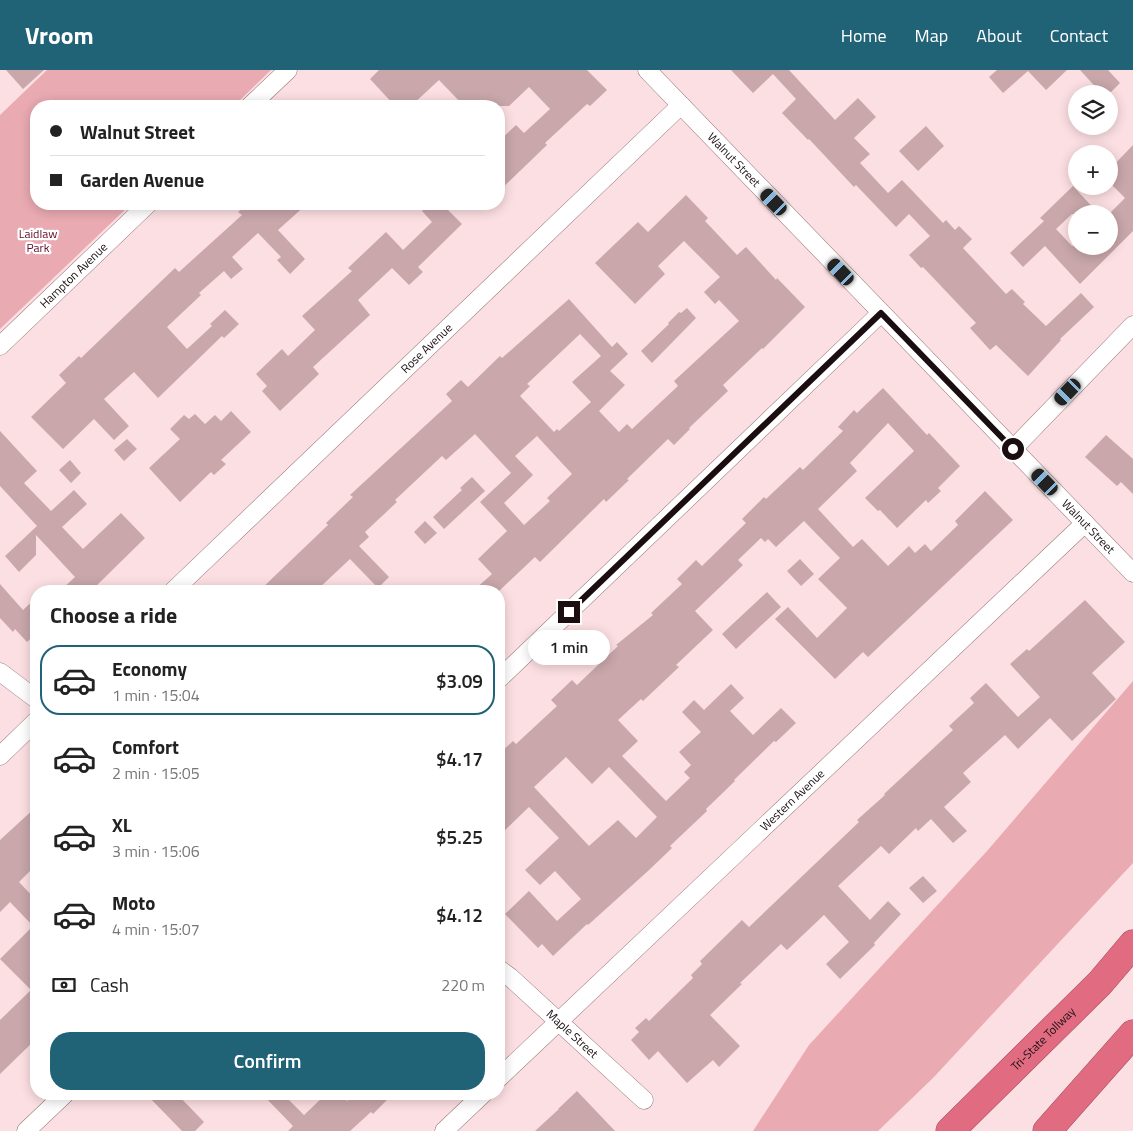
<!DOCTYPE html>
<html lang="en">
<head>
<meta charset="utf-8">
<style>
  :root { --surface:#fff; --page:#f6f6f6; --text:#222; --muted:#767676; --line:#e0e0e0; --accent:#206276 }
  body { margin:0; font-family:"Titillium Web",sans-serif; background:var(--page); color:var(--text); height:100vh; display:flex; flex-direction:column; font-size:19px; white-space:nowrap }
  * { box-sizing:border-box; margin:0 }
  p { font-size:16px; color:var(--muted) }
  .icon { flex:none; width:28px; height:28px; fill:none; stroke:currentColor; stroke-width:2; stroke-linecap:round; stroke-linejoin:round }
  .map { position:relative; flex:1; overflow:hidden }
  .drawer { position:absolute; left:30px; top:515px; width:475px; height:515px; display:flex; flex-direction:column; background:var(--surface); border-radius:20px; box-shadow:0 2px 12px #0003 }
  .drawer>* { flex:none }
  .hud { position:absolute; left:30px; top:30px; width:475px; height:110px; border-radius:20px; box-shadow:0 2px 12px #0003; display:grid; align-content:center; height:110px; padding:0 20px; background:var(--surface) }
  .tools { position:absolute; left:1068px; top:15px; display:grid; gap:10px }
  .tools a { display:grid; place-items:center; width:50px; height:50px; border-radius:50%; background:var(--surface); box-shadow:0 2px 12px #0003; font-size:25px }
  .end { position:absolute; width:22px; height:22px; margin:-11px; border:6px solid #1a0e10; background:#fff; box-shadow:0 0 0 2px #fff }
  .from { border-radius:50% }
  .bubble { position:absolute; height:35px; border-radius:18px; background:var(--surface); box-shadow:0 2px 12px #0003; font-size:16px; font-weight:600; line-height:35px; text-align:center }
  .car { position:absolute; width:15px; height:30px; margin:-15px -8px; border-radius:6px; box-shadow:0 0 4px 1px #0007; background:linear-gradient(#222 24%,#8ab4d8 0 40%,#222 0 76%,#8ab4d8 0 86%,#222 0) }
  .hud b { display:flex; align-items:center; gap:18px; height:48px; font-size:19px }
  .hud b+b { border-top:1px solid var(--line) }
  .hud i { width:12px; height:12px; background:var(--text) }
  ul { padding:0; list-style:none }
  li { display:flex; align-items:center; gap:15px; height:70px; margin:0 10px 8px; padding:0 10px; border:2px solid transparent; border-radius:20px }
  li div { flex:1 }
  li b { display:block; font-size:19px }
  li em { font-style:normal; font-weight:600 }
  li.active { border-color:var(--accent) }
  li>.icon { width:45px; height:45px; stroke-width:1.5 }
  h2 { padding:0 20px; font-size:22px; line-height:60px }
  .pay { display:flex; align-items:center; gap:12px; height:55px; padding:0 20px; font-size:19px }
  .pay p { margin-inline-start:auto }
  .action { display:flex; gap:10px; margin-top:auto; padding:10px 20px }
  .action a { flex:1; height:58px; border-radius:20px; background:var(--accent); color:#fff; font-size:20px; font-weight:600; line-height:58px; text-align:center }
  header { display:flex; align-items:center; gap:30px; box-sizing:border-box; height:70px; padding:0 25px; background:var(--accent); color:#fff }
  header strong { font-size:24px }
  nav { display:flex; gap:28px; margin-inline-start:auto; font-size:18px }
  .map>svg:first-child { display:block }
</style>
</head>
<body>
<header>
<strong>Vroom</strong>
<nav><a>Home</a><a>Map</a><a>About</a><a>Contact</a></nav>
</header>
<div class="map">
<svg width="1133" height="1061" viewBox="0 0 1133 1061">
  <rect width="100%" height="100%" fill="#fcdfe2"/>
  <path fill="#eaaab2" d="M47,0H271L234,36H36V134H131L0,259V45Z
    M1133,611V793L933,1008L878,1061H753L809,975L987,781Z"/>
  <path fill="#c9a7ab" fill-rule="evenodd" d="M6,0H44L23,19Z
    M379,0H587L607,20L590,36L587,34L545,73L547,75L499,121V71L516,55L524,63L550,39L529,17L509,36H464L439,10L411,36H395L370,9Z
    M731,0H789L835,50L858,28L876,47L854,68L870,84L860,93L888,123L902,110L943,153L946,150L955,160L959,156L972,169L963,178L1006,224L1012,219L1025,232L1023,234L1046,256L1081,223L1094,237L1060,269L1061,270L1028,306L996,275L990,280L970,258L976,253L923,197L921,198L909,185L930,166L909,144L896,157L856,115L854,117L809,69L808,70L782,43L796,29L773,4L753,23Z
    M997,0H1067L1046,20L1028,1L1003,23L989,7Z
    M1080,0H1108L1120,13L1109,24H1102Z
    M926,56L944,76L918,101L899,81Z
    M1133,75V161L1080,214L1045,176L1023,197L1010,183L1044,151L1040,148L1073,116L1099,144H1072L1056,159L1072,176H1109V144L1125,128L1109,112V100Z
    M686,125L708,148L705,151L737,185L746,177L776,210L777,208L805,237L763,279L762,278L723,315L728,321L689,358L690,359L674,375L668,369L627,409L629,410L606,432L604,429L540,492L535,487L499,521H473L492,504L478,489L507,461L480,432L511,403L475,364L446,390L442,386L395,430L397,432L365,462L369,467L359,476L389,507L378,518L350,489L316,521H259L328,455L326,453L353,427L350,425L452,331L446,324L461,310L468,317L500,286L502,288L569,229L612,277L617,272L628,284L610,301L625,315L599,341L619,362L627,354L632,359L678,316L674,311L739,251L719,230L715,234L704,222L720,207L684,171L658,196L665,204L635,234L595,193L638,152L648,162ZM580,264L601,286L572,312L591,332L559,361L557,359L554,362L520,326L530,316L527,314ZM537,366L572,404L547,428L550,431L524,455L504,433L533,405L515,386Z
    M247,134H307L278,160L305,189L290,204L277,190L281,187L258,163L232,187L243,199L231,209L224,201L199,223L201,225L167,257L187,279L212,256L210,254L225,240L239,254L224,268L222,266L158,328L134,302L104,329L129,356L114,370L94,349L63,379L31,347L66,313L59,305L79,286L81,288L175,198L179,202L242,145L238,142Z
    M430,134H442L462,154L418,197L423,202L409,215L392,198L358,230L370,245L313,297L319,304L280,341L262,321L267,316L256,304L282,279L288,286L315,260L302,246L352,201L348,198L386,162L403,180L432,152L422,141Z
    M687,238L696,248L652,293L641,281L669,254L668,253L679,242L681,243Z
    M883,318L927,365L929,363L960,396L938,418L941,421L928,433L926,430L897,458L880,440L878,441L865,428L914,381L888,353L850,393L857,401L818,439L853,477L862,469L888,496L909,476L915,483L925,474L931,481L958,455L955,451L985,421L1013,450L868,587L863,582L835,609L775,549L788,537L817,568L847,538L818,509L840,488L804,451L776,477L768,469L765,472L761,468L738,490L743,495L695,541L713,560L676,595L679,597L643,631L641,629L618,650L638,671L622,686L666,731L690,708L684,702L691,695L679,682L701,662L682,642L694,630L704,640L731,614L744,628L730,641L753,665L781,638L796,653L776,672L774,671L734,710L735,711L706,739L707,741L670,776L672,778L648,801L588,855L587,854L553,886L542,874L538,878L505,844L529,821L557,851L581,829L555,801L540,815L525,800L559,768L529,737L499,766V684L513,671L516,674L557,636L551,630L572,610L577,615L618,576L616,575L653,545L651,543L682,514L677,509L696,490L702,496L746,453L742,449L764,427L766,429L800,397L803,400L843,361L838,357L854,340L857,343ZM566,687L592,714L609,697L657,747L636,768L618,750L589,776L534,717Z
    M231,341L251,362L221,390L226,394L214,405L211,402L180,432L149,398L180,369L170,359L184,345L189,349L195,344L205,354L215,345L221,351Z
    M0,361L37,401L24,413L51,441L74,420L87,434L62,457L83,479L121,443L145,468L91,521H60L75,507L36,465V485L19,502L5,486L37,456L0,416Z
    M1106,365L1133,389V424L1121,412L1117,416L1085,387Z
    M127,369L137,379L124,391L114,380Z
    M70,390L81,403L71,413L59,400Z
    M472,407L485,421L444,459L433,447L462,420L460,418Z
    M425,451L437,463L425,474L414,462Z
    M800,489L814,504L801,516L787,501Z
    M0,514L23,540L36,528V564L27,572L15,559L13,562L0,548Z
    M767,522L781,537L736,579L722,564Z
    M1085,530L1125,572L1092,603L1116,629L1072,671L1050,648L1018,679L1005,665L963,703L971,712L944,737L967,761L953,773L931,749L918,761L916,758L889,784L881,776L838,816L870,850L888,831L901,844L874,873L875,875L840,909L826,894L849,872L824,845L787,880L781,874L740,913L742,914L710,945L740,976L719,997L713,990L687,1013L658,981L649,990L631,970L639,962L635,958L646,948L649,951L693,908L691,905L702,894L700,891L742,850L749,857L859,752L857,750L885,725L884,724L953,660L949,656L974,633L970,628L986,613L1018,647L1040,627L1010,594L1027,579L1029,581Z
    M36,737V795L19,812L36,830V969L0,1004V950L31,920L0,889L33,856L10,832L0,842V770Z
    M923,806L937,821L923,833L909,818Z
    M577,1021L615,1061H535L559,1039H558Z
    M146,1024H177L204,1052L195,1061H182Z
    M262,1024H283L304,1045L325,1025L330,1030L337,1024H340L347,1031L354,1024H393L373,1044L371,1042L350,1061H288L293,1056Z"/>
  <g fill="none" stroke-linecap="round" stroke-linejoin="round">
    <g stroke="#98787c" stroke-width="19">
      <g id="minor">
        <path id="s1" d="M647,0L1133,503"/>
        <path d="M250,36L288,0"/>
        <path id="s2" d="M0,276L148,134"/>
        <path d="M1013,379L1133,255"/>
        <path id="s3" d="M173,521L681,35"/>
        <path d="M0,602L36,629"/>
        <path d="M499,609L881,243"/>
        <path d="M0,686L36,651"/>
        <path id="s4" d="M499,899L510,907L644,1030"/>
        <path id="s5" d="M499,1008L1085,453"/>
        <path d="M26,1061L65,1024"/>
        <path d="M444,1061L483,1024"/>
      </g>
    </g>
    <g stroke="#9b4b5a" stroke-width="29">
      <g id="motorway">
        <path id="s6" d="M950,1061L1100,913L1133,874"/>
        <path d="M1047,1061L1133,964"/>
      </g>
    </g>
    <use href="#minor" stroke="#fff" stroke-width="18"/>
    <use href="#motorway" stroke="#e16c82" stroke-width="28"/>
  </g>
  <g fill="none" stroke-linecap="round" stroke-linejoin="round">
    <path stroke="#1a0e10" stroke-width="6" d="M569,542L881,243L1013,379"/>
  </g>
  <g text-anchor="middle" stroke-width="4.5" stroke-linejoin="round" paint-order="stroke">
    <g font-size="12" fill="#1a0e10" stroke="#fff">
      <text dy="4" stroke="none"><textPath href="#s1" startOffset="125">Walnut Street</textPath></text>
      <text dy="4" stroke="none"><textPath href="#s2" startOffset="102">Hampton Avenue</textPath></text>
      <text dy="4" stroke="none"><textPath href="#s3" startOffset="351">Rose Avenue</textPath></text>
      <text dy="4" stroke="none"><textPath href="#s1" startOffset="635">Walnut Street</textPath></text>
      <text dy="4" stroke="none"><textPath href="#s5" startOffset="404">Western Avenue</textPath></text>
      <text dy="4" stroke="none"><textPath href="#s4" startOffset="98">Maple Street</textPath></text>
      <text dy="4" stroke="none"><textPath href="#s6" startOffset="131">Tri-State Tollway</textPath></text>
    </g>
    <g font-size="12" fill="#620c26" stroke="#fff">
      <text x="38" y="168">Laidlaw<tspan x="38" dy="14">Park</tspan></text>
    </g>
  </g>
</svg>
<div class="tools">
<a><svg class="icon" aria-label="layers" viewBox="0 0 24 24"><path d="M12 4l9 5-9 5-9-5zM3 14l9 5 9-5"/></svg></a>
<a>+</a>
<a>−</a>
</div>
<i class="end from" style="left:1013px;top:379px"></i>
<i class="end" style="left:569px;top:542px"></i>
<div class="bubble" style="left:528px;top:560px;width:82px">1 min</div>
<i class="car" style="left:774px;top:132px;rotate:316deg"></i>
<i class="car" style="left:841px;top:202px;rotate:316deg"></i>
<i class="car" style="left:1068px;top:322px;rotate:224deg"></i>
<i class="car" style="left:1045px;top:412px;rotate:316deg"></i>
<div class="hud">
<b><i class="from"></i>Walnut Street</b>
<b><i></i>Garden Avenue</b>
</div>
<section class="drawer">
<h2>Choose a ride</h2>
<ul>
<li class="active"><svg class="icon" aria-label="car" viewBox="0 0 24 24"><path d="M5 17H2v-5l4-1 3-4h7l3 4 3 1v5h-3M9 17h6M6 11h13"/><circle cx="7" cy="17" r="2"/><circle cx="17" cy="17" r="2"/></svg><div><b>Economy</b><p>1 min · 15:04</p></div><em>$3.09</em></li>
<li><svg class="icon" aria-label="car" viewBox="0 0 24 24"><path d="M5 17H2v-5l4-1 3-4h7l3 4 3 1v5h-3M9 17h6M6 11h13"/><circle cx="7" cy="17" r="2"/><circle cx="17" cy="17" r="2"/></svg><div><b>Comfort</b><p>2 min · 15:05</p></div><em>$4.17</em></li>
<li><svg class="icon" aria-label="car" viewBox="0 0 24 24"><path d="M5 17H2v-5l4-1 3-4h7l3 4 3 1v5h-3M9 17h6M6 11h13"/><circle cx="7" cy="17" r="2"/><circle cx="17" cy="17" r="2"/></svg><div><b>XL</b><p>3 min · 15:06</p></div><em>$5.25</em></li>
<li><svg class="icon" aria-label="car" viewBox="0 0 24 24"><path d="M5 17H2v-5l4-1 3-4h7l3 4 3 1v5h-3M9 17h6M6 11h13"/><circle cx="7" cy="17" r="2"/><circle cx="17" cy="17" r="2"/></svg><div><b>Moto</b><p>4 min · 15:07</p></div><em>$4.12</em></li>
</ul>
<div class="pay"><svg class="icon" aria-label="cash" viewBox="0 0 24 24"><path d="M3 7h18v10H3z"/><circle cx="12" cy="12" r="2"/></svg>Cash<p>220 m</p></div>
<div class="action"><a>Confirm</a></div>
</section>
</div>
</body>
</html>
